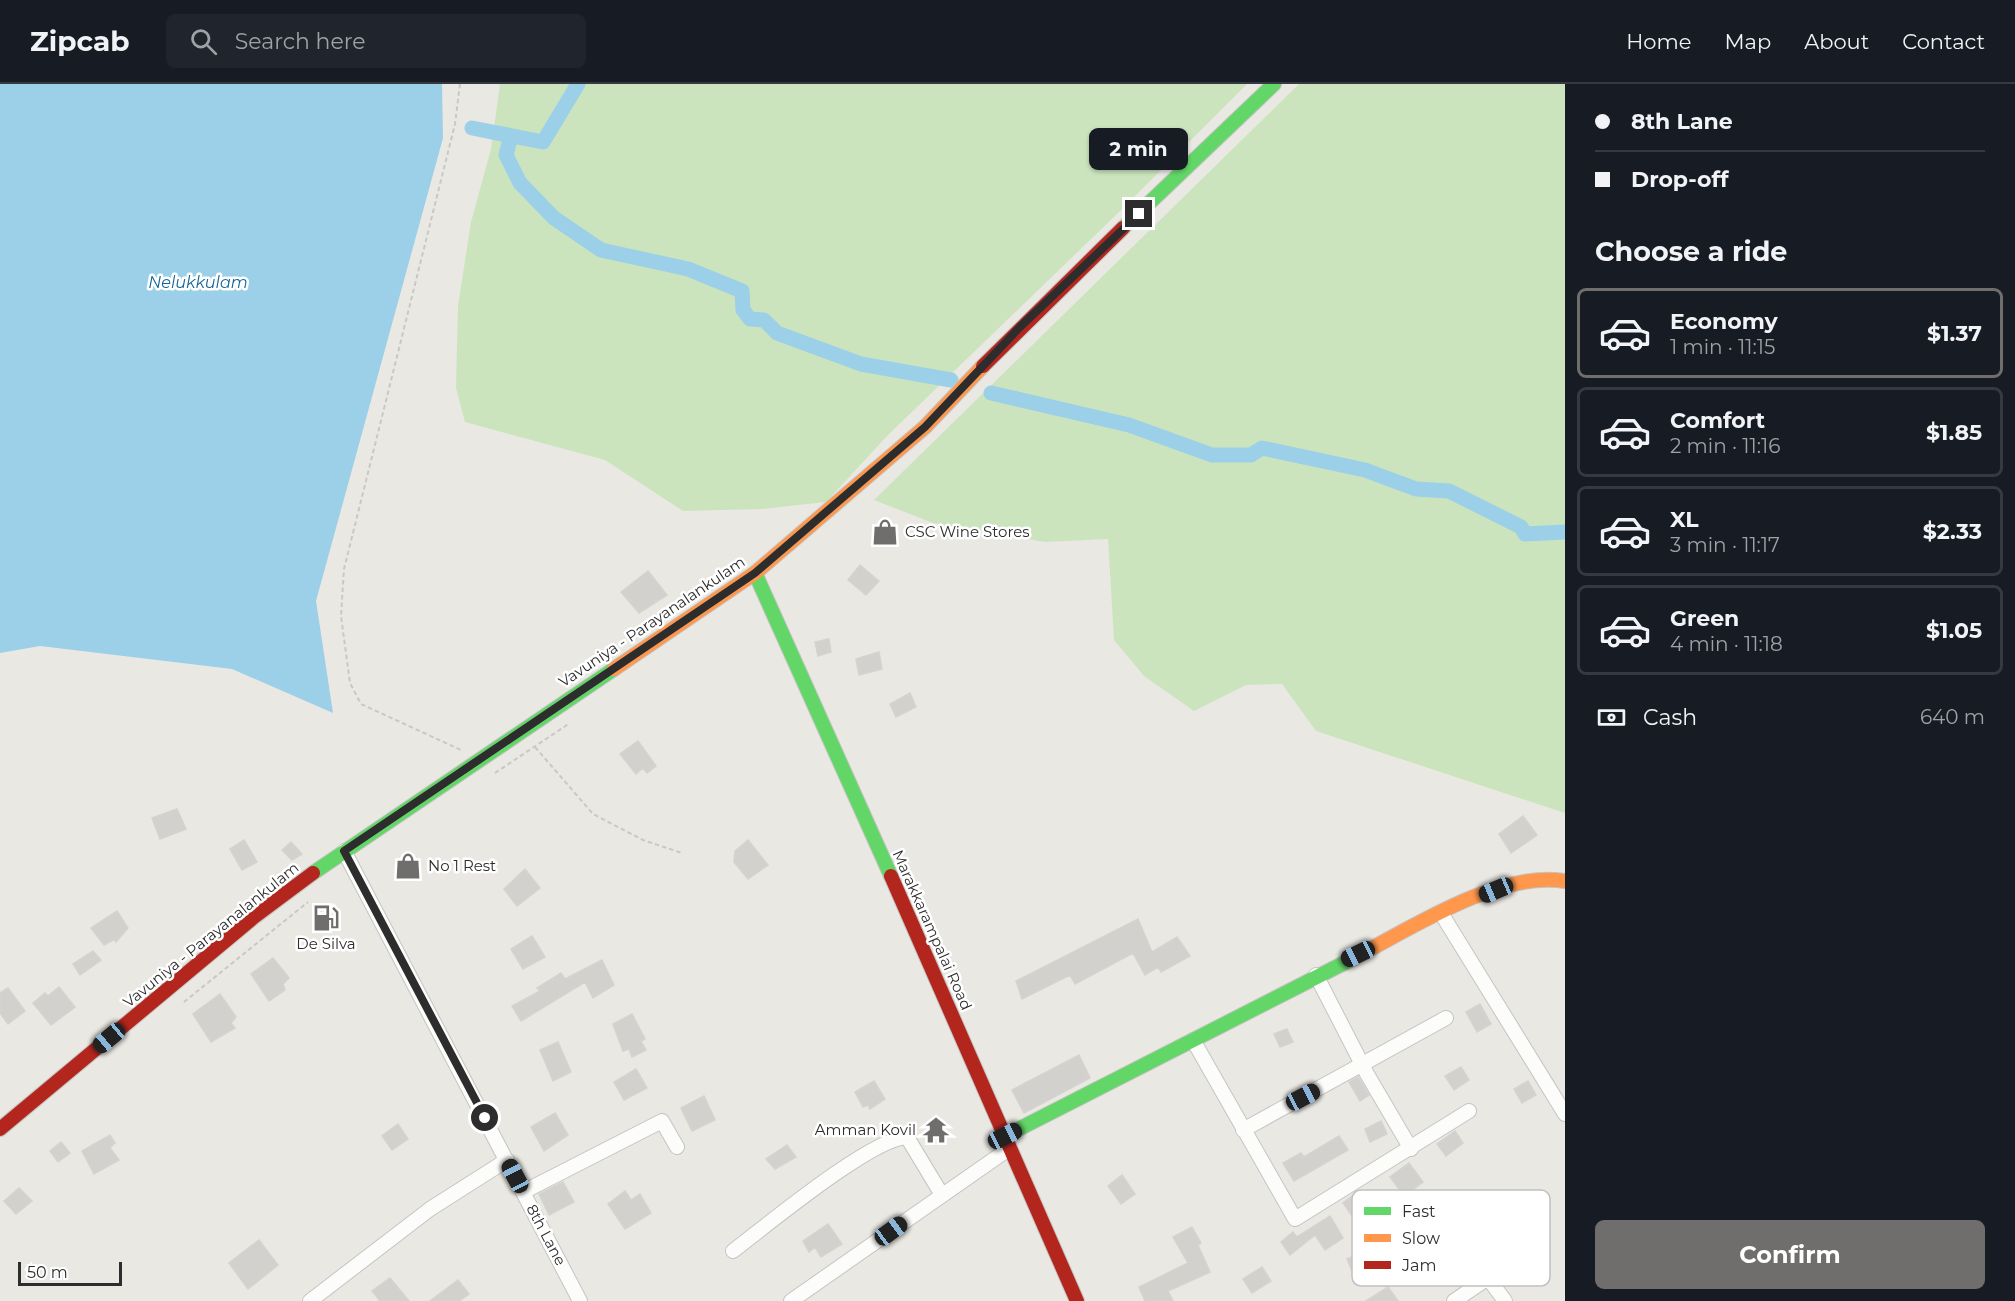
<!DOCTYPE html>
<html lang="en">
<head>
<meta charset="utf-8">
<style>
  :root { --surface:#171b24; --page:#20242c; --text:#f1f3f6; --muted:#9ea1a6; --line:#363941; --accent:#6f6e6d }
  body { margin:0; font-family:Montserrat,sans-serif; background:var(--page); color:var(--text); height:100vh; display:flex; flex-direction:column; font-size:22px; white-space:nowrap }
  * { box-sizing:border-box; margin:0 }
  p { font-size:20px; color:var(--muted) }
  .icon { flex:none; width:33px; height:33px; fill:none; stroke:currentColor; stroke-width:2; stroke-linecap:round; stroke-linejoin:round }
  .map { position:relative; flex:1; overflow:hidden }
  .side { display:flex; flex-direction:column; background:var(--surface); width:450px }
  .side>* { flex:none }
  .top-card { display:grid; align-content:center; height:132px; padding:0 30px; background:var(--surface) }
  .scale { position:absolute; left:18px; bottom:15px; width:104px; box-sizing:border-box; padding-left:6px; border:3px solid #2d2d2d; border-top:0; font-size:16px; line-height:21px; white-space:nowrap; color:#2d2d2d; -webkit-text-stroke:4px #fff; paint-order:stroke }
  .end { position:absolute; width:27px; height:27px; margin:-14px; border:8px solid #2d2d2d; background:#fff; box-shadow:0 0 0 3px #fff }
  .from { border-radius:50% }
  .bubble { position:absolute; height:42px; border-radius:9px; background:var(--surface); box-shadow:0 2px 4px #0004; font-size:20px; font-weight:700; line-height:42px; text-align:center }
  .car { position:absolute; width:18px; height:36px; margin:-18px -9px; border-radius:8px; box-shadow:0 0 4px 2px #0007; background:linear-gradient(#222 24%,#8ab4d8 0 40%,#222 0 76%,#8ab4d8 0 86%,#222 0) }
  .top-card b { display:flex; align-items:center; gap:21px; height:57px; font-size:22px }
  .top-card b+b { border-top:2px solid var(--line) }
  .top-card i { width:15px; height:15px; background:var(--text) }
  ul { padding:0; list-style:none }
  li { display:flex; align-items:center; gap:18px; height:90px; margin:0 12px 9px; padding:0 18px; border:3px solid var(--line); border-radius:9px }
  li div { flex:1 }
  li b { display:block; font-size:22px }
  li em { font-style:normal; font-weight:700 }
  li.on { border-color:var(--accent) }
  li>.icon { width:54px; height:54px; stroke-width:1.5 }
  h2 { padding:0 30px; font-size:27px; line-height:72px }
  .pay { display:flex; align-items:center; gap:15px; height:66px; padding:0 30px; font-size:22px }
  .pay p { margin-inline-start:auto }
  .cta { display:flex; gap:12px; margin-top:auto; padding:12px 30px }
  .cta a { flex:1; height:69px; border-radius:9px; background:var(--accent); color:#fff; font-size:24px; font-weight:700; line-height:69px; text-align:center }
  header { display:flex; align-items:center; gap:36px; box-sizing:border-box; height:84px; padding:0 30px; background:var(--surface); border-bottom:2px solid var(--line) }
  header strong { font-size:28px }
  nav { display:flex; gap:33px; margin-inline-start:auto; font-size:21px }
  .search { width:420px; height:54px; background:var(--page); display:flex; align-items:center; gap:15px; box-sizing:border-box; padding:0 21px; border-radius:9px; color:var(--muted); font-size:22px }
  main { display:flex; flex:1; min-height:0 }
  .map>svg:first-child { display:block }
</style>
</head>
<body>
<header>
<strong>Zipcab</strong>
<div class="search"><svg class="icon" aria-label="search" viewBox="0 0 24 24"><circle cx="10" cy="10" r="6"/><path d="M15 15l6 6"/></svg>Search here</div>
<nav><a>Home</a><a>Map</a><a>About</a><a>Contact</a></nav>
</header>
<main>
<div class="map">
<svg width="1565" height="1217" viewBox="0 0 1565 1217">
  <rect width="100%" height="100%" fill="#eae8e3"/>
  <path fill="#cbe4be" d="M500,0H1247L1118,129L888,351L826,418L762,425L683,427L605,376L465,338L456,304L458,222L471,138L491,65Z
    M1299,0H1565V729L1316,647L1282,600L1246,601L1194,627L1144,592L1114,556L1108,455L1045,458L933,439L874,416Z"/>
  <path fill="#9bd0e8" d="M0,0H442L443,54L316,517L333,629L232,585L40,562L0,569Z"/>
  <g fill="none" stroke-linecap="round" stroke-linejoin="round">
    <path stroke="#9bd0e8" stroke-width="15" d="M472,44L543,58L578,0
      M511,52L506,71L520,99L554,134L601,166L688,185L742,207L743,226L750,235L764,236L777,249L861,280L951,296
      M991,309L1129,341L1212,371H1251L1262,364L1365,386L1416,405L1449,407L1521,443L1525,450L1565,448"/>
  </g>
  <path fill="#d3d1ce" stroke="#d5d3cf" stroke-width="1.5" d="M860,481L879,497L866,511L848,496Z
    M648,487L667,511L639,529L621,508Z
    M829,555L831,568L818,572L815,558Z
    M879,568L882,585L859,591L856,575Z
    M910,609L916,623L896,633L890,620Z
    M638,657L656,682L647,689L643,684L636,690L620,670Z
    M177,725L186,745L160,755L152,734Z
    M1523,732L1537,751L1511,769L1499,750Z
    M244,756L257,778L242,786L230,765Z
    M748,756L768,781L748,795L734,778L735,767Z
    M291,758L302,770L292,776L282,766Z
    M525,785L540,804L517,822L504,805Z
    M117,827L128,844L116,858L115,855L104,861L91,844Z
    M1138,835L1152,868L1177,853L1190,872L1161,888L1158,883L1145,891L1133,869L1075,900L1070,891L1022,915L1016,897Z
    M532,852L545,873L523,885L511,865Z
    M93,867L101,876L80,891L73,880Z
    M273,874L289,894L283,900L285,906L269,917L251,890Z
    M602,876L614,901L593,914L585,898L521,937L512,922L540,907L537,904L561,889L565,895Z
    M59,903L75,923L51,941L33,919L45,909L48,912Z
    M8,904L25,927L8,940L0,929V909Z
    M220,910L236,933L231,939L235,944L211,958L193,930Z
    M1480,920L1491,940L1477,948L1466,928Z
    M632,930L645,955L641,957L646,966L632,973L629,965L623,967L613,940Z
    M1287,945L1293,958L1280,963L1274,950Z
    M558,958L571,988L553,997L540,966Z
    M1079,971L1090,994L1024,1029L1012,1006Z
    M1461,983L1469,996L1454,1006L1445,992Z
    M636,985L647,1004L624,1016L614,998Z
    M1358,993L1369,1011L1360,1017L1349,998Z
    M874,997L885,1015L870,1025L868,1021L863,1023L855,1008Z
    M1528,997L1536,1011L1522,1019L1514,1005Z
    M704,1012L715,1036L692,1047L681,1024Z
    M555,1029L568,1051L544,1067L531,1043Z
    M1381,1037L1387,1050L1370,1058L1365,1045Z
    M398,1040L408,1055L392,1066L382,1052Z
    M1455,1047L1463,1059L1446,1072L1437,1060Z
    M110,1051L115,1059L110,1064L119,1076L94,1090L82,1067Z
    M1339,1052L1348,1066L1294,1097L1283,1079L1301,1069L1304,1073Z
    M61,1058L70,1069L58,1078L50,1067Z
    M787,1061L796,1073L775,1085L766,1075Z
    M1409,1079L1423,1098L1404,1112L1390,1093Z
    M1122,1091L1135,1110L1121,1120L1108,1102Z
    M563,1098L574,1118L549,1131L539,1110Z
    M19,1104L32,1117L16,1130L4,1117Z
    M625,1107L631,1116L640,1110L651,1129L625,1145L608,1120Z
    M1356,1109L1371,1129L1357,1139L1343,1119Z
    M1330,1132L1343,1154L1325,1166L1315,1151L1290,1171L1281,1158L1293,1148L1297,1153Z
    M828,1140L842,1160L821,1173L815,1163L809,1168L803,1157Z
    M1192,1143L1201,1159L1198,1161L1210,1188L1168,1207L1173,1217H1145L1139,1203L1188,1179L1173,1153Z
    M259,1156L278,1181L248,1205L229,1179Z
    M1359,1170L1366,1187L1354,1192L1347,1175Z
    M1262,1183L1271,1197L1252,1209L1243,1195Z
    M390,1194L409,1217H380L372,1207Z
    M458,1196L469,1210L459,1217H430Z
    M1388,1203L1398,1217H1366Z"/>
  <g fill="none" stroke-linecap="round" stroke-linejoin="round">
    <g stroke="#c4c4c3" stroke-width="16">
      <path id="street" d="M344,767L580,1217
        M1441,829L1565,1030
        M1316,891L1367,990L1411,1065
        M1193,956L1295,1135L1469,1027
        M1243,1046L1446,934
        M523,1108L662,1037L677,1063
        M733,1167C767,1141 872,1054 907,1053L942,1111
        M310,1217L430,1125L507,1076
        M791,1217L1010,1064
        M1454,1217L1488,1194L1505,1217"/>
    </g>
    <g stroke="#c4c4c3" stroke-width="16">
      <path id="fast" d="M1123,144L1274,0
        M755,489L891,792
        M313,789L614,585
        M1005,1052L1354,874"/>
    </g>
    <g stroke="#c4c4c3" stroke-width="16">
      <path id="slow" d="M614,585L755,489L925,343L983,282
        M1354,874C1411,844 1500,786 1565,797"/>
    </g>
    <g stroke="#c4c4c3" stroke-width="16">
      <path id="jam" d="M983,282L1123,144
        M891,792L1077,1217
        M0,1045L254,833L313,789"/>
    </g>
    <path stroke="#c8c8c8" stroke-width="2" stroke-dasharray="4.5 3" stroke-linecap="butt" d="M460,0L455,40L344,485L341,532L350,599L361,620L461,666
      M535,663L593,730L643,756L682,769
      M495,689L570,639
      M184,918L308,818"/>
    <use href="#street" stroke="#fcfcfb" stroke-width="14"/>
    <use href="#fast" stroke="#63d668" stroke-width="14"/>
    <use href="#slow" stroke="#ff974d" stroke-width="14"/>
    <use href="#jam" stroke="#b3261e" stroke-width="14"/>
  </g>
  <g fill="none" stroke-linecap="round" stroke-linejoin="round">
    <path stroke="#2d2d2d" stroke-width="8" d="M485,1034L344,767L755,489L925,343L1020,243L1139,130"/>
  </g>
  <defs>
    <g id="shop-bare" transform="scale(2.07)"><path d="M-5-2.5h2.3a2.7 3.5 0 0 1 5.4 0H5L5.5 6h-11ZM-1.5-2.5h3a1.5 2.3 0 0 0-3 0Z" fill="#6f6e6d" stroke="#fff" stroke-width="2.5" paint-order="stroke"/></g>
    <g id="fuel-bare" transform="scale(2.07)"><path d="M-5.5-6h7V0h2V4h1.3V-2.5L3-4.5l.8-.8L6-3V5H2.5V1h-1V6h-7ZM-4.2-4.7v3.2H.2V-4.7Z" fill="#6f6e6d" stroke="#fff" stroke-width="2.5" paint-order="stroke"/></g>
    <g id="temple-bare" transform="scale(2.07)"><path d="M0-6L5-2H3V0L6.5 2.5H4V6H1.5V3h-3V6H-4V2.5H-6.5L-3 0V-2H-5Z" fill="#6f6e6d" stroke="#fff" stroke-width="2.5" paint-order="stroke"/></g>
  </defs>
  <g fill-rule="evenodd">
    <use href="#shop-bare" x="885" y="448"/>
    <use href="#shop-bare" x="408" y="782"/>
    <use href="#fuel-bare" x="326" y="834"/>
    <use href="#temple-bare" x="936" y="1046"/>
  </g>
  <g text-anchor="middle" stroke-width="5" stroke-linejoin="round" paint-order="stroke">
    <g font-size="15" fill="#2d2d2d" stroke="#fff" text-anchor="start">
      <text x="905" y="453">CSC Wine Stores</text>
      <text x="428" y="787">No 1 Rest</text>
      <text x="326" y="865" text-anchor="middle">De Silva</text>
      <text x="916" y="1051" text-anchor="end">Amman Kovil</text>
    </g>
    <g font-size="15" fill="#2d2d2d" stroke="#fff">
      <text transform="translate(652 538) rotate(-34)" y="5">Vavuniya - Parayanalankulam</text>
      <text transform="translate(932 846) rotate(66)" y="5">Marakkarampalai Road</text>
      <text transform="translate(211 851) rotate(-39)" y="5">Vavuniya - Parayanalankulam</text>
      <text transform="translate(546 1151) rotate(62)" y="5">8th Lane</text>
    </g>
    <g font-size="16" font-style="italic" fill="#14649a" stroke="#fff">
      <text x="198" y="204">Nelukkulam</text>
    </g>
  </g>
  <rect x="1352" y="1106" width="198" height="96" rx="9" fill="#fff" stroke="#c0c0c0" stroke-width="1.5"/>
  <rect x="1364" y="1123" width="27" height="8" fill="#63d668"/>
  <rect x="1364" y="1150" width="27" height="8" fill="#ff974d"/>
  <rect x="1364" y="1177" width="27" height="8" fill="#b3261e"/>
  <g font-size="16" fill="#2d2d2d">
    <text x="1402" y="1133">Fast</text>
    <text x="1402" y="1160">Slow</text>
    <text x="1402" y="1187">Jam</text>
  </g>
</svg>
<div class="scale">50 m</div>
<i class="end from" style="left:485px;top:1034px"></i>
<i class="end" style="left:1139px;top:130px"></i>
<div class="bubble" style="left:1089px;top:44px;width:99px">2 min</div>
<i class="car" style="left:1496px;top:806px;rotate:247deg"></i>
<i class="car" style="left:1358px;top:870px;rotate:244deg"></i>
<i class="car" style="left:109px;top:954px;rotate:230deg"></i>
<i class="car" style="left:1303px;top:1013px;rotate:62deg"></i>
<i class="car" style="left:1005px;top:1052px;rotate:63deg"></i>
<i class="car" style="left:515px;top:1092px;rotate:332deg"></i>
<i class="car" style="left:891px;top:1147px;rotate:54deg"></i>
</div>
<section class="side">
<div class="top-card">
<b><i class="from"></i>8th Lane</b>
<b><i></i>Drop-off</b>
</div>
<h2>Choose a ride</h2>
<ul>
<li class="on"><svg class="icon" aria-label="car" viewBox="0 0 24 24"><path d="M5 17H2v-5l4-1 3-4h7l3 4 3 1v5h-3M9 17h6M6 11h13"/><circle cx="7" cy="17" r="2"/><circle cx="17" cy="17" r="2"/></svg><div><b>Economy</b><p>1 min · 11:15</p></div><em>$1.37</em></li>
<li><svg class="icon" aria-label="car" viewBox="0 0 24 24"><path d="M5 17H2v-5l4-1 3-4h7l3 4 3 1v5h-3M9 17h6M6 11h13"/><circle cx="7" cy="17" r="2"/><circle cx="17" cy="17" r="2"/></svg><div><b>Comfort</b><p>2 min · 11:16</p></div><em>$1.85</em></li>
<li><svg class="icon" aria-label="car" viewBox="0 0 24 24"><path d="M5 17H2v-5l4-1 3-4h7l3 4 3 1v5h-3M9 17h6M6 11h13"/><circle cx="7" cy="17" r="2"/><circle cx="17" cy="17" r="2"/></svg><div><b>XL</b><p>3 min · 11:17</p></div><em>$2.33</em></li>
<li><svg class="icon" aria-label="car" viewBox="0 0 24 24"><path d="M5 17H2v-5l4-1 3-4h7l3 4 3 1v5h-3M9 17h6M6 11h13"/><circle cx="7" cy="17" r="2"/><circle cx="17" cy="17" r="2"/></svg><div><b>Green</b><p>4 min · 11:18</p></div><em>$1.05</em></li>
</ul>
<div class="pay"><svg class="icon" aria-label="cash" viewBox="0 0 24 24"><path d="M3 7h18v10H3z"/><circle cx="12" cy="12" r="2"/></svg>Cash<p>640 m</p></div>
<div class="cta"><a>Confirm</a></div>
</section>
</main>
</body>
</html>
